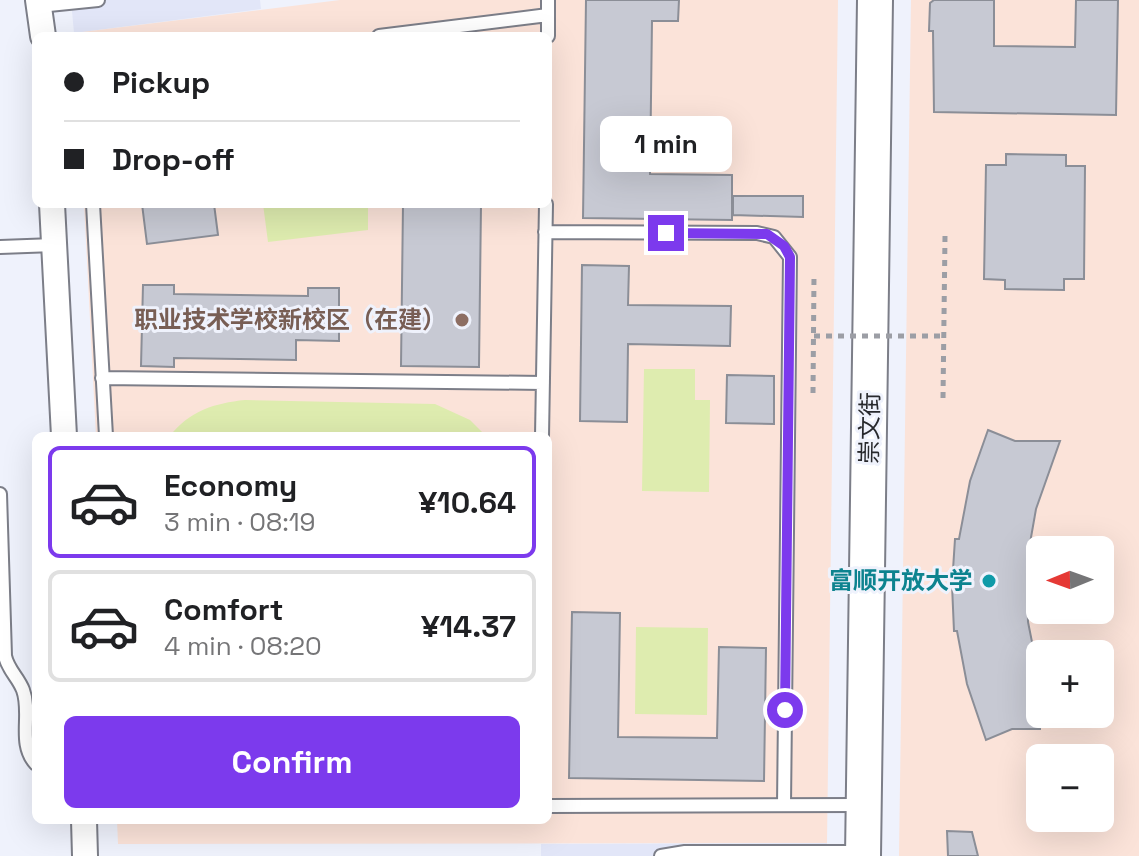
<!DOCTYPE html>
<html lang="en">
<head>
<meta charset="utf-8">
<style>
  :root { --surface:#fff; --page:#f6f6f6; --text:#202124; --muted:#757577; --line:#e0e0e0; --accent:#7c3aed }
  body { margin:0; font-family:"Space Grotesk","Noto Sans SC",sans-serif; background:var(--page); color:var(--text); height:100vh; display:flex; flex-direction:column; font-size:30px; white-space:nowrap }
  * { box-sizing:border-box; margin:0 }
  p { font-size:26px; color:var(--muted) }
  .icon { flex:none; width:44px; height:44px; fill:none; stroke:currentColor; stroke-width:2; stroke-linecap:round; stroke-linejoin:round }
  .map { position:relative; flex:1; overflow:hidden }
  .side { position:absolute; left:32px; top:432px; width:520px; height:392px; display:flex; flex-direction:column; background:var(--surface); border-radius:12px; box-shadow:0 8px 32px #0002 }
  .side>* { flex:none }
  .hud { position:absolute; left:32px; top:32px; width:520px; height:176px; border-radius:12px; box-shadow:0 8px 32px #0002; display:grid; align-content:center; height:176px; padding:0 32px; background:var(--surface) }
  .needle { width:52px; rotate:269deg }
  .buttons { position:absolute; left:1026px; top:536px; display:grid; gap:16px }
  .buttons a { display:grid; place-items:center; width:88px; height:88px; border-radius:12px; background:var(--surface); box-shadow:0 8px 32px #0002; font-size:40px }
  .end { position:absolute; width:36px; height:36px; margin:-18px; border:10px solid #7c3aed; background:#fff; box-shadow:0 0 0 4px #fff }
  .from { border-radius:50% }
  .bubble { position:absolute; height:56px; border-radius:12px; background:var(--surface); box-shadow:0 8px 32px #0002; font-size:26px; font-weight:700; line-height:56px; text-align:center }
  .hud b { display:flex; align-items:center; gap:28px; height:76px; font-size:30px }
  .hud b+b { border-top:2px solid var(--line) }
  .hud i { width:20px; height:20px; background:var(--text) }
  ul { padding:14px 0 0; list-style:none }
  li { display:flex; align-items:center; gap:24px; height:112px; margin:0 16px 12px; padding:0 16px; border:4px solid var(--line); border-radius:12px }
  li div { flex:1 }
  li b { display:block; font-size:30px }
  li em { font-style:normal; font-weight:700 }
  li.active { border-color:var(--accent) }
  li>.icon { width:72px; height:72px; stroke-width:1.5 }
  .primary-button { display:flex; gap:16px; margin-top:auto; padding:16px 32px }
  .primary-button a { flex:1; height:92px; border-radius:12px; background:var(--accent); color:#fff; font-size:32px; font-weight:700; line-height:92px; text-align:center }
  .map>svg:first-child { display:block }
</style>
</head>
<body>
<div class="map">
<svg width="1139" height="856" viewBox="0 0 1139 856">
  <rect width="100%" height="100%" fill="#eff2fc"/>
  <path fill="#e2e6f8" d="M71,0H260L261,9L74,33Z
    M827,843L826,856H541V844Z"/>
  <path fill="#fbe3d9" fill-rule="evenodd" d="M340,0H838L827,843L118,844L117,820H548V436H96L84,204H548V36H74V33Z
    M911,0H1139V856H899ZM1040,550H1100V610H1040ZM1040,654H1100V714H1040ZM1040,758H1100V818H1040Z"/>
  <path fill="#deecaf" d="M263,204H368V230L268,242Z
    M644,369H695V400H710L709,492L642,491Z
    M245,400L435,404L470,420L486,436H170C189,411 215,403 245,400Z
    M636,627L708,628L707,715L635,714Z"/>
  <path fill="#c7c9d3" stroke="#8b8e97" stroke-width="2" d="M586,0H679L678,21H652L650,174L732,175V220L583,218Z
    M934,0H994V46L1075,47L1076,0H1118L1116,115L934,112L933,31H929L930,3Z
    M1006,154L1066,155V166H1085L1084,279H1064V290L1005,289V280L984,279L986,165H1006Z
    M733,196H803V217L733,215Z
    M142,204H214L218,235L147,244Z
    M403,204H481L479,367L401,366Z
    M582,265L629,266L628,305L731,306L730,346L628,344L627,422L580,421Z
    M143,285H174V294L308,296V288H339V341L296,340V360L174,358V367L141,366Z
    M727,375L774,376V424L726,423Z
    M988,430L1015,441H1060L1036,509L1027,560L1028,622L1040,682V729H1012L986,740L967,684L957,631H954L952,585L955,539H959L970,481Z
    M572,612L620,613L618,737L717,738L719,647L766,648L764,781L569,778Z
    M947,831L972,832L978,856H948Z"/>
  <g fill="none" stroke-linecap="round" stroke-linejoin="round">
    <g stroke="#7c7e88" stroke-width="16">
      <path id="lane" d="M39,6L98,0
        M379,36L548,15
        M548,36V0
        M93,204L106,436
        M545,232L757,233L774,237L790,257L784,805
        M0,247L54,245
        M102,378L543,383
        M542,436L546,204
        M0,494L5,656C8,670 18,677 23,690C32,714 17,744 36,764
        M548,806L860,805
        M661,856L685,852H861"/>
    </g>
    <g stroke="#7c7e88" stroke-width="28">
      <path id="street" d="M38,0L43,36
        M52,204L64,436
        M84,820L85,856"/>
    </g>
    <g stroke="#7c7e88" stroke-width="38">
      <path id="secondary" d="M863,856L875,0"/>
    </g>
    <path stroke="#9c9ea5" stroke-width="5" stroke-dasharray="6 6" stroke-linecap="butt" d="M813,393L814,276
      M943,398L945,236"/>
    <use href="#lane" stroke="#fff" stroke-width="12"/>
    <use href="#street" stroke="#fff" stroke-width="24"/>
    <use href="#secondary" stroke="#fff" stroke-width="34"/>
    <path stroke="#9c9ea5" stroke-width="5" stroke-dasharray="6 6" stroke-linecap="butt" d="M814,336H944"/>
  </g>
  <g fill="none" stroke-linecap="round" stroke-linejoin="round">
    <path stroke="#7c3aed" stroke-width="10" d="M666,233L767,234L784,246L790,257L785,710"/>
  </g>
  <circle fill="#8d6e63" stroke="#eff2fc" stroke-width="3" cx="462" cy="320" r="8"/>
  <circle fill="#0f9aa8" stroke="#eff2fc" stroke-width="3" cx="989" cy="581" r="8"/>
  <g text-anchor="middle" stroke-width="6" stroke-linejoin="round" paint-order="stroke">
    <g font-size="24" font-weight="bold" fill="#785e54" stroke="#eff2fc" text-anchor="end">
      <text x="446" y="328">职业技术学校新校区（在建）</text>
    </g>
    <g font-size="24" fill="#28292d" stroke="#eff2fc">
      <text transform="translate(870 428) rotate(-89)" y="8">崇文街</text>
    </g>
    <g font-size="24" font-weight="bold" fill="#0d838f" stroke="#eff2fc" text-anchor="end">
      <text x="973" y="589">富顺开放大学</text>
    </g>
  </g>
</svg>
<div class="buttons">
<a><svg class="needle" viewBox="-14 -14 28 28"><path d="M0-13l5 13h-10z" fill="#e53935"/><path d="M0 13l5-13h-10z" fill="#757577"/></svg></a>
<a>+</a>
<a>−</a>
</div>
<i class="end from" style="left:785px;top:710px"></i>
<i class="end" style="left:666px;top:233px"></i>
<div class="bubble" style="left:600px;top:116px;width:132px">1 min</div>
<div class="hud">
<b><i class="from"></i>Pickup</b>
<b><i></i>Drop-off</b>
</div>
<section class="side">
<ul>
<li class="active"><svg class="icon" aria-label="car" viewBox="0 0 24 24"><path d="M5 17H2v-5l4-1 3-4h7l3 4 3 1v5h-3M9 17h6M6 11h13"/><circle cx="7" cy="17" r="2"/><circle cx="17" cy="17" r="2"/></svg><div><b>Economy</b><p>3 min · 08:19</p></div><em>¥10.64</em></li>
<li><svg class="icon" aria-label="car" viewBox="0 0 24 24"><path d="M5 17H2v-5l4-1 3-4h7l3 4 3 1v5h-3M9 17h6M6 11h13"/><circle cx="7" cy="17" r="2"/><circle cx="17" cy="17" r="2"/></svg><div><b>Comfort</b><p>4 min · 08:20</p></div><em>¥14.37</em></li>
</ul>
<div class="primary-button"><a>Confirm</a></div>
</section>
</div>
</body>
</html>
